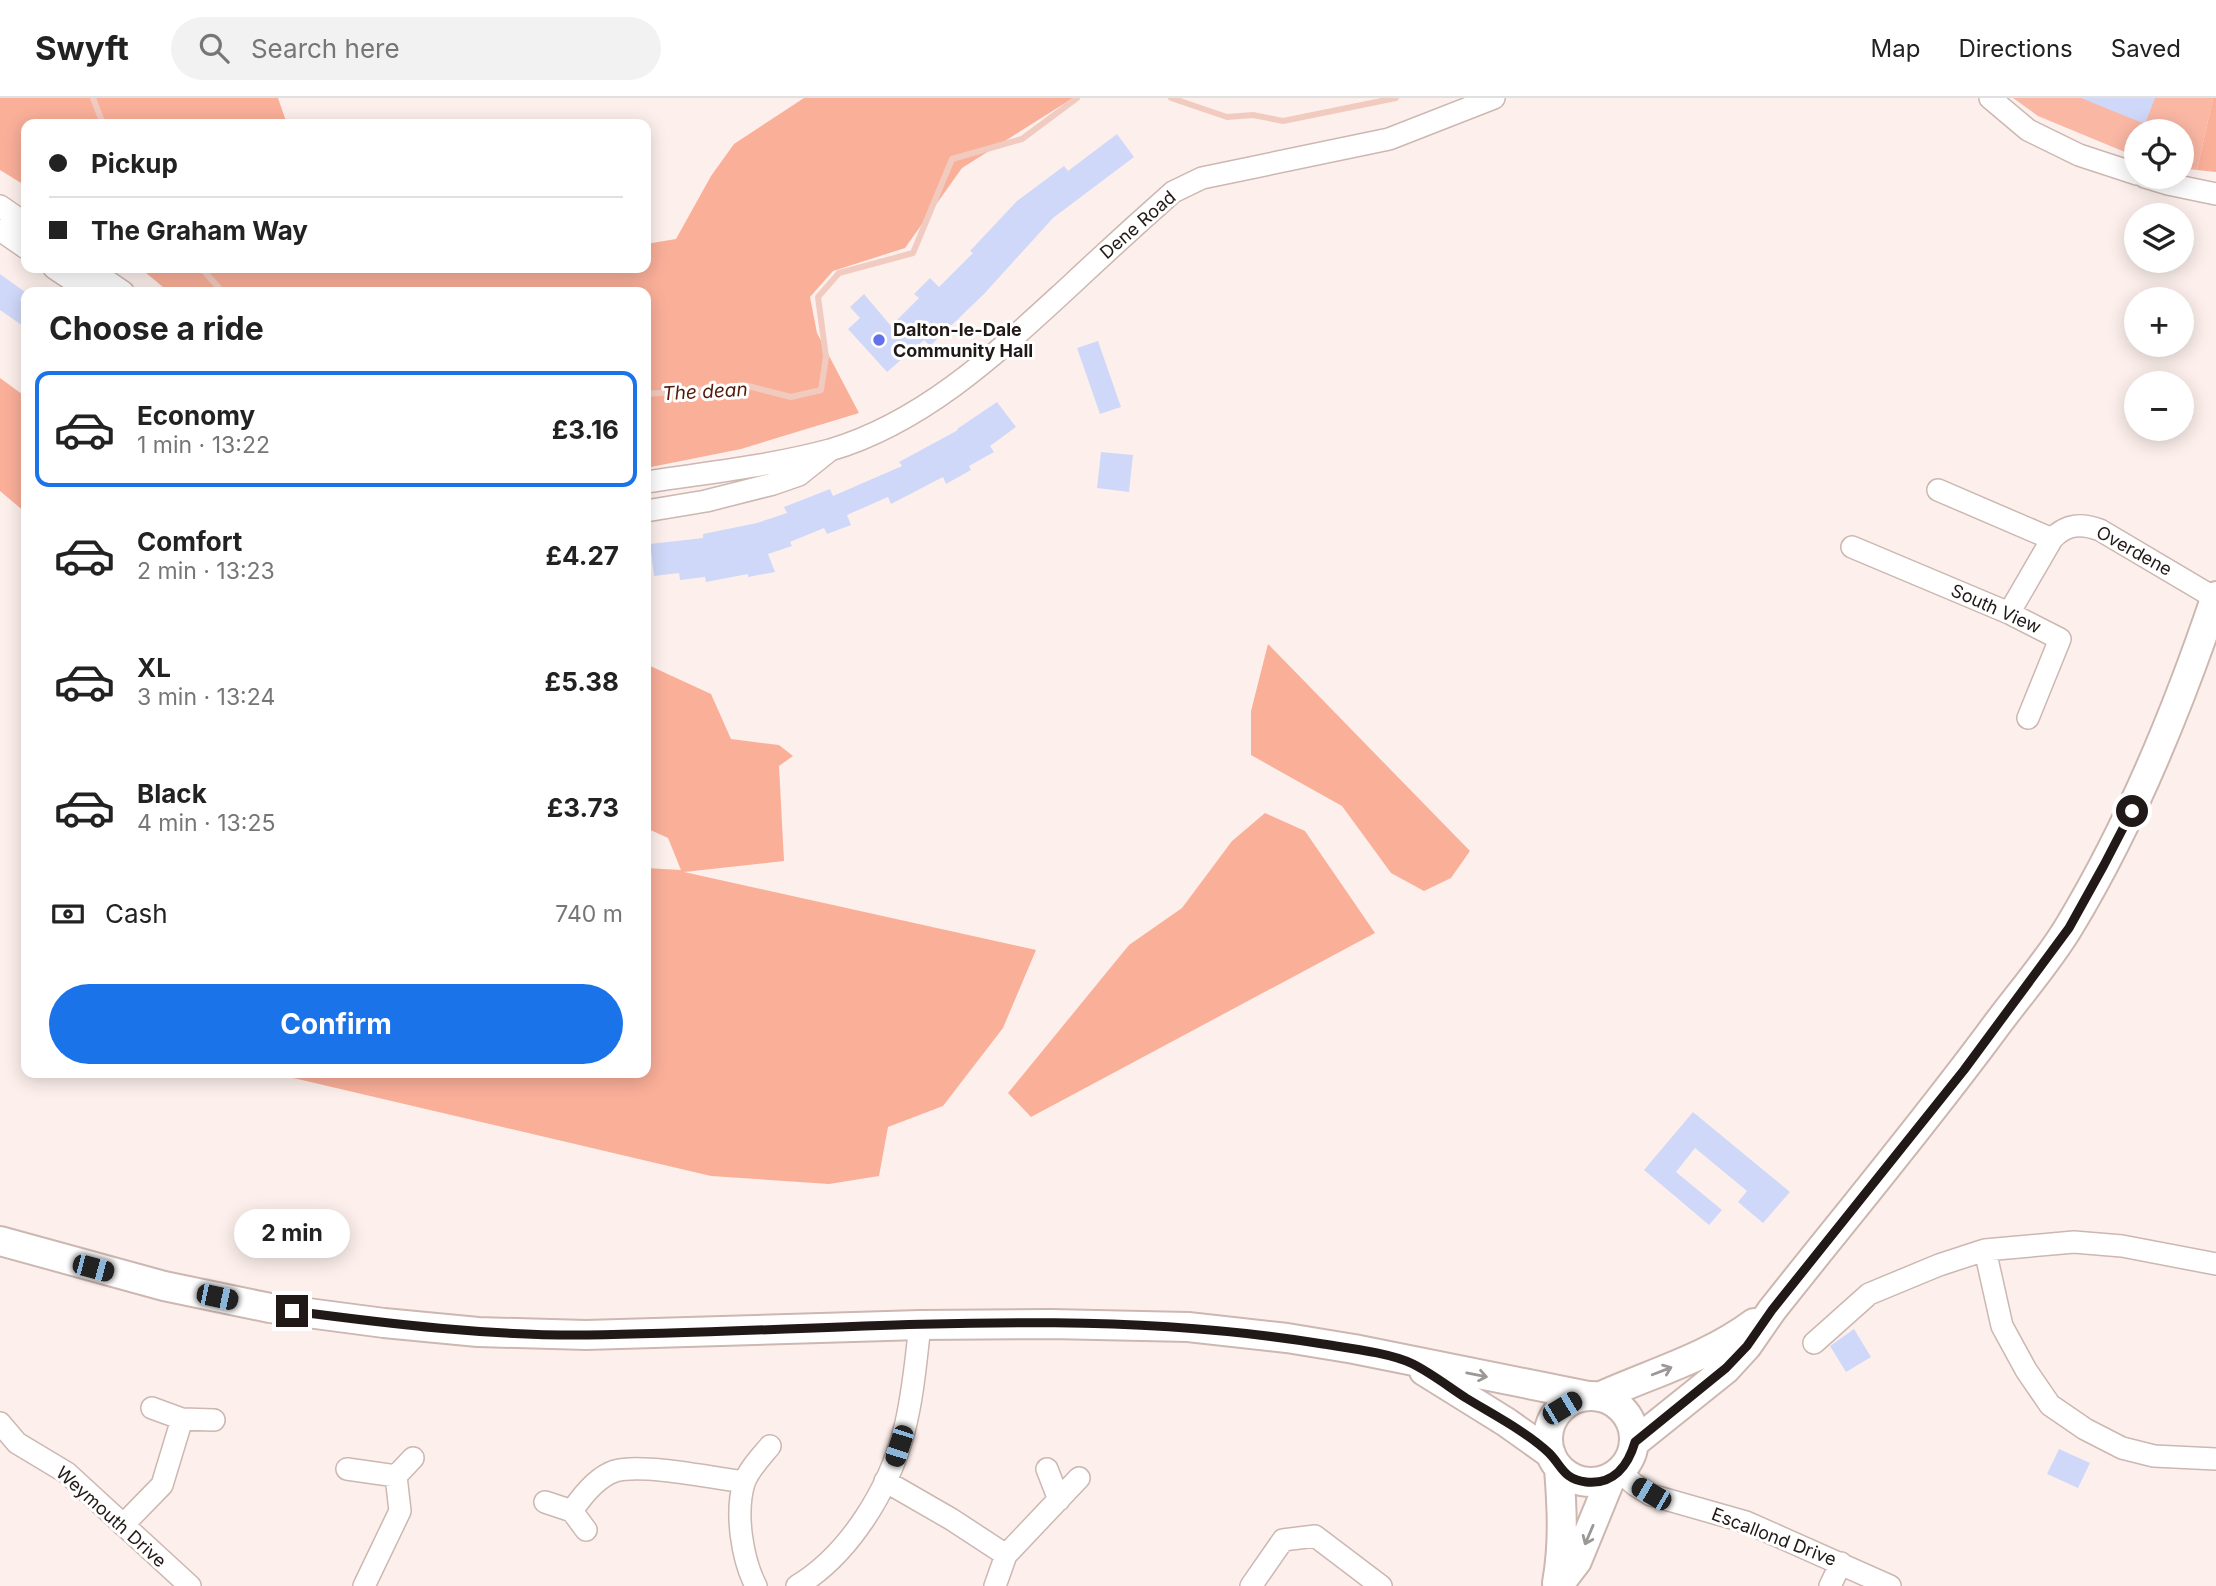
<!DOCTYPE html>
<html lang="en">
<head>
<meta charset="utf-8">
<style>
  :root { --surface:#fff; --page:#f2f2f2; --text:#222; --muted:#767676; --line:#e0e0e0; --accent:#1a73e8 }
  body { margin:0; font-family:Inter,sans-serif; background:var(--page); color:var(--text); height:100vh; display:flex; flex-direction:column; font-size:26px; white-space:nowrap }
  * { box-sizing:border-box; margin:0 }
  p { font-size:23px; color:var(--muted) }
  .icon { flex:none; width:38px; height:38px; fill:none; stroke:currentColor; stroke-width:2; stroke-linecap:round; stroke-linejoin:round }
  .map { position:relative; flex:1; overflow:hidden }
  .sheet { position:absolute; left:21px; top:189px; width:630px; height:791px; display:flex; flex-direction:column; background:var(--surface); border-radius:14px; box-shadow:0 4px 18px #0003 }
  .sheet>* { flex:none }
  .top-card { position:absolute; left:21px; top:21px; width:630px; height:154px; border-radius:14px; box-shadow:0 4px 18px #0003; display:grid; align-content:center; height:154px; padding:0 28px; background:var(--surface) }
  .fabs { position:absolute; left:2124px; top:21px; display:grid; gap:14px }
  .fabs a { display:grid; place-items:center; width:70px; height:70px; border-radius:50%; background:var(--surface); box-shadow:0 4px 18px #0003; font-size:35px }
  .end { position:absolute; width:32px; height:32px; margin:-16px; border:9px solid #211917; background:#fff; box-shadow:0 0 0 4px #fff }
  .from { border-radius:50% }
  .bubble { position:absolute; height:49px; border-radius:24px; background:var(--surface); box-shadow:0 4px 18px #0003; font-size:23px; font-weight:700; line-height:49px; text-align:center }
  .car { position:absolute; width:21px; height:42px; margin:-21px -10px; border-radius:9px; box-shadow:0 0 5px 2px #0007; background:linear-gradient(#222 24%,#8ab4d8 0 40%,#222 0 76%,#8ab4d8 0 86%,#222 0) }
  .top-card b { display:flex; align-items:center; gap:24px; height:66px; font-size:26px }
  .top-card b+b { border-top:2px solid var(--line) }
  .top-card i { width:18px; height:18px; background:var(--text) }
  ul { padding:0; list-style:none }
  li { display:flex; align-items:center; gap:21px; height:116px; margin:0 14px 10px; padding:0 14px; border:4px solid transparent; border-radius:14px }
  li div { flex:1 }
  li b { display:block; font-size:26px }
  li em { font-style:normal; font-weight:700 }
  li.on { border-color:var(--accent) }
  li>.icon { width:63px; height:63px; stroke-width:1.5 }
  h2 { padding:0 28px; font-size:32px; line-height:84px }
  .pay { display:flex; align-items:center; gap:18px; height:77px; padding:0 28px; font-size:26px }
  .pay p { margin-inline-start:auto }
  .button { display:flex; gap:14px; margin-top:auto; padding:14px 28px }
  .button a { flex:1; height:80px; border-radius:42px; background:var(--accent); color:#fff; font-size:28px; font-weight:700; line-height:80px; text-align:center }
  header { display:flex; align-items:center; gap:42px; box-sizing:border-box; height:98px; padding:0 35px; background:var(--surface); border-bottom:2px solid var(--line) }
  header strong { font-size:33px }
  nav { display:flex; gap:38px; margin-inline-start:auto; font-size:24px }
  .search { width:490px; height:63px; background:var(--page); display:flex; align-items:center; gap:18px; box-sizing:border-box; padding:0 24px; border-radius:38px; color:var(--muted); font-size:26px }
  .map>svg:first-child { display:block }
</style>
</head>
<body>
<header>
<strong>Swyft</strong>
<div class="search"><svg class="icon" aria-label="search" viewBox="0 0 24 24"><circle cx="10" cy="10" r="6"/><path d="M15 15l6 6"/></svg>Search here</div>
<nav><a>Map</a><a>Directions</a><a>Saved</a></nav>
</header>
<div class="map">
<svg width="2216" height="1488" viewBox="0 0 2216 1488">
  <rect width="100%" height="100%" fill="#fdf0ec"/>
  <path fill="#fab7a4" d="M2013,0H2213L2197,72L2182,70V33H2137V59L2038,18Z"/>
  <path fill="#faaf99" d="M0,0H278L287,26H26V88L0,72Z
    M804,0H1073L962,70L905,150L833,173L810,199L817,235L859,315L741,351L646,370V194H169L140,170H646V146L676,141L711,78L734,46Z
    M2213,0H2216V74L2197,72Z
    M0,280L26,299V415L0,393Z
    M1268,546L1470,753L1451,780L1424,793L1391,775L1342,708L1251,657V613Z
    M646,566L711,596L731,641L779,647L793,658L779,668L784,763L684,774L1036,852L1003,930L943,1008L888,1029L879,1078L829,1086L711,1078L272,975H646V770L681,772L668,740L646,730Z
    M1265,715L1305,733L1375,835L1031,1019L1008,995L1129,847L1182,810L1232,743Z"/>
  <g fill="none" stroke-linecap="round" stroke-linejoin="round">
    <path stroke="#f2cbc0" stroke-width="6" d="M93,0L103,26
      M1171,0L1227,19L1253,17L1283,23L1396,0
      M201,170L221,192L230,194
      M646,296L748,288L791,299L821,292L826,259L818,199L839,175L913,155L952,61L1022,41L1077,0"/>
  </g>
  <path fill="#d0d8f9" d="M2081,0H2155L2145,26Z
    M1117,36L1134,59L1053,120L984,196L930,248L924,242L887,274L848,231L860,220L850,209L864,196L891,228L919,200L914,196L930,180L939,189L973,155L970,153L1017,103L1064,68L1068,73Z
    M0,176L25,194L20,202L26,206V230L0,212Z
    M1098,243L1121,309L1100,316L1077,250Z
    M997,304L1016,329L990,348L994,354L969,368L971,372L946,386L943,379L891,406L888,399L847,417L851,427L827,436L824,430L790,444L792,448L768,456L775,474L748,479V476L706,484L705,479L680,482L679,475L654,478L650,446L703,440V436L757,425L787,415L784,409L830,391L833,398L902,368L899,364L958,332L957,331Z
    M1101,354L1133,357L1129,394L1097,390Z
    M1693,1014L1790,1094L1763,1125L1738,1104L1747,1093L1695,1050L1676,1074L1722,1112L1709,1127L1644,1072Z
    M1854,1231L1871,1259L1846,1274L1830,1248Z
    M2059,1351L2090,1365L2078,1390L2047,1376Z"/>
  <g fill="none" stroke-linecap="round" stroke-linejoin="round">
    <g stroke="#ccb7b1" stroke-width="24">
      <path id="minor" d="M1990,0L2028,32L2079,57L2137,76
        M2145,79L2168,86L2216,96
        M0,108L26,126
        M0,132L26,150
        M54,170L90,194
        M88,170L123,194
        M646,384C707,375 770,368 830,352C925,324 999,253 1070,188C1104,156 1138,125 1173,94L1202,80L1389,41L1494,0
        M1938,392L2052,441
        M646,413L706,403L773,386L799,377L829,353
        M1852,449L2009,515L2060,541L2028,620
        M2009,515L2052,441C2066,426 2081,425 2100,432L2215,500
        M1985,1152L2002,1228L2026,1272L2050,1307L2085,1331L2122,1350L2154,1358L2216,1361
        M1814,1245L1869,1196L1939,1167L1985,1152L2074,1144L2122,1148L2216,1166
        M152,1310L182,1321L214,1322
        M0,1325L17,1345L67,1375L190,1488
        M347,1371L396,1378
        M1047,1371L1059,1402
        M1620,1374L1635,1387L1651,1397L1746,1424L1890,1488
        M885,1383L951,1421L1006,1457
        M545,1404L572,1413L586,1432
        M572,1413C582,1398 597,1379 615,1373C642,1365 714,1380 744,1384
        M123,1427L162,1387L182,1321
        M364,1488L400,1413L396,1378L413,1360
        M756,1488C742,1461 735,1415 744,1385C749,1371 761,1359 770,1348
        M797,1488C850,1456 889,1391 904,1333C913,1299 916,1261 920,1227
        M995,1488L1006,1457L1079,1380
        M1251,1488L1283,1442L1315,1438L1381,1488
        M1830,1488L1841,1465"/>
    </g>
    <g stroke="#ccb7b1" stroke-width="32">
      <path id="major" d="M0,1143L164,1188L270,1210L384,1225L478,1234L586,1237L920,1227L1051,1226L1188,1229L1287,1240L1354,1251L1588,1298
        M1424,1273L1506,1324L1551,1356
        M1548 1341a43 43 0 1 1 86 0a43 43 0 1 1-86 0Z
        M1599,1299C1652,1275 1707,1260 1754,1225
        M1635,1344L1726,1271L1747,1248L1772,1212C1848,1116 1926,1023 1998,925C2022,893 2050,861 2070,827C2132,724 2178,611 2216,498
        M1557,1485C1564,1446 1562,1409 1559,1370
        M1558,1488L1577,1463L1611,1380"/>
    </g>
    <use href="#minor" stroke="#fff" stroke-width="21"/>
    <use href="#major" stroke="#fff" stroke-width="28"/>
  </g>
  <defs><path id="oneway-shaft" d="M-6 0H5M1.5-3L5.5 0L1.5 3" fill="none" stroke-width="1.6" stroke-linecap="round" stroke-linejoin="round" transform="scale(1.75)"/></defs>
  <g stroke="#9b9897">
    <use href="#oneway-shaft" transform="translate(1662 1273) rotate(-21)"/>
    <use href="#oneway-shaft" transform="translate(1477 1277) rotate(11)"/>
    <use href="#oneway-shaft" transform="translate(1589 1437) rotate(113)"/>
  </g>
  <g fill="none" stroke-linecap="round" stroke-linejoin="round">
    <path stroke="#211917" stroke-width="9" d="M292,1213C391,1226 489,1238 588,1237C833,1234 1080,1206 1323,1246C1348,1250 1391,1255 1413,1266C1431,1275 1449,1289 1466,1300C1492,1316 1527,1334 1549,1355C1562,1368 1563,1381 1586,1384C1613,1387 1628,1368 1635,1344L1726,1270L1747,1248L1772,1212L1964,972L2069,830L2104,767L2132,713"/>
  </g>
  <circle fill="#6471e9" stroke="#fff" stroke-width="2.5" cx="879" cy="242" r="7"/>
  <g text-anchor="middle" stroke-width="6" stroke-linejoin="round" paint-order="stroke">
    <g font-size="18" fill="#211917" stroke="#fff">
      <text transform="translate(1138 127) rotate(-41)" y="6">Dene Road</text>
      <text transform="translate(2134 453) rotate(29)" y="6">Overdene</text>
      <text transform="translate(1996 511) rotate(24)" y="6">South View</text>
      <text transform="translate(111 1419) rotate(42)" y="6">Weymouth Drive</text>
      <text transform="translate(1774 1439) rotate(21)" y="6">Escallond Drive</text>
    </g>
    <g font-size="18" font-weight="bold" fill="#211917" stroke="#fff" text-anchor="start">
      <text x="893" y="238">Dalton-le-Dale<tspan x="893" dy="21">Community Hall</tspan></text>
    </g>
    <g font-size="19" font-style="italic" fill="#521a09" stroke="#fff">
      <text transform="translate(705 293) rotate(-3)" y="7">The dean</text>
    </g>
  </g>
</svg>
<div class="fabs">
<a><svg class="icon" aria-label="locate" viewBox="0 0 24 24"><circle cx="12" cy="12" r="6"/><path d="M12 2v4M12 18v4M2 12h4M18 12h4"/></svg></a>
<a><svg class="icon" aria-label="layers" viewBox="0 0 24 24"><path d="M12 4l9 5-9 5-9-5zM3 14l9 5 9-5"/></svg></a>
<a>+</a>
<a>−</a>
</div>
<i class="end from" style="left:2132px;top:713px"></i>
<i class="end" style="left:292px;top:1213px"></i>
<div class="bubble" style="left:234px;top:1111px;width:116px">2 min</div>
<i class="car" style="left:93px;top:1170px;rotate:105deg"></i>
<i class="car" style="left:217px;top:1199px;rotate:102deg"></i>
<i class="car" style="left:1562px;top:1310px;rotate:59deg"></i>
<i class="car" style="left:899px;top:1348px;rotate:198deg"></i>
<i class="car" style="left:1651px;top:1396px;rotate:300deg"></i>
<div class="top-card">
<b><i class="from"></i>Pickup</b>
<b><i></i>The Graham Way</b>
</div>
<section class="sheet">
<h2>Choose a ride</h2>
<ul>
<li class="on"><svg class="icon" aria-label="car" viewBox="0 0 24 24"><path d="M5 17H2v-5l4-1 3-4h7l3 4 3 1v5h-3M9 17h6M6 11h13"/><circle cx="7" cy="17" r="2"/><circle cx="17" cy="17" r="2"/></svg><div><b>Economy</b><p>1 min · 13:22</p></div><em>£3.16</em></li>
<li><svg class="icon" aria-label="car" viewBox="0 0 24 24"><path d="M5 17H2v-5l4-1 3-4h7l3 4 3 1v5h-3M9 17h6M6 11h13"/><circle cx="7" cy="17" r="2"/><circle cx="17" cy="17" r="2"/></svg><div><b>Comfort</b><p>2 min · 13:23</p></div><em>£4.27</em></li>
<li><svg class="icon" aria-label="car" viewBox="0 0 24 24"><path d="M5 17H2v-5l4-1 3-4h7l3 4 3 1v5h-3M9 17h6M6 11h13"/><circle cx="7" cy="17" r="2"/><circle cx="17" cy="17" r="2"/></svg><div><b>XL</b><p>3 min · 13:24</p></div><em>£5.38</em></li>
<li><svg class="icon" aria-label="car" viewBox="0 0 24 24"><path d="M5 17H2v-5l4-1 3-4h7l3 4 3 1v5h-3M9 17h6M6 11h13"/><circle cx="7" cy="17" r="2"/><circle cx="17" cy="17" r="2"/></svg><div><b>Black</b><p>4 min · 13:25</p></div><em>£3.73</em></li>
</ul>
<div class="pay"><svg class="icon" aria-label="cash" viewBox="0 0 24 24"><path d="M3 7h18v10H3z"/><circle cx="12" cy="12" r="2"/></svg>Cash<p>740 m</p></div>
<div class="button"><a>Confirm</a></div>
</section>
</div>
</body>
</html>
